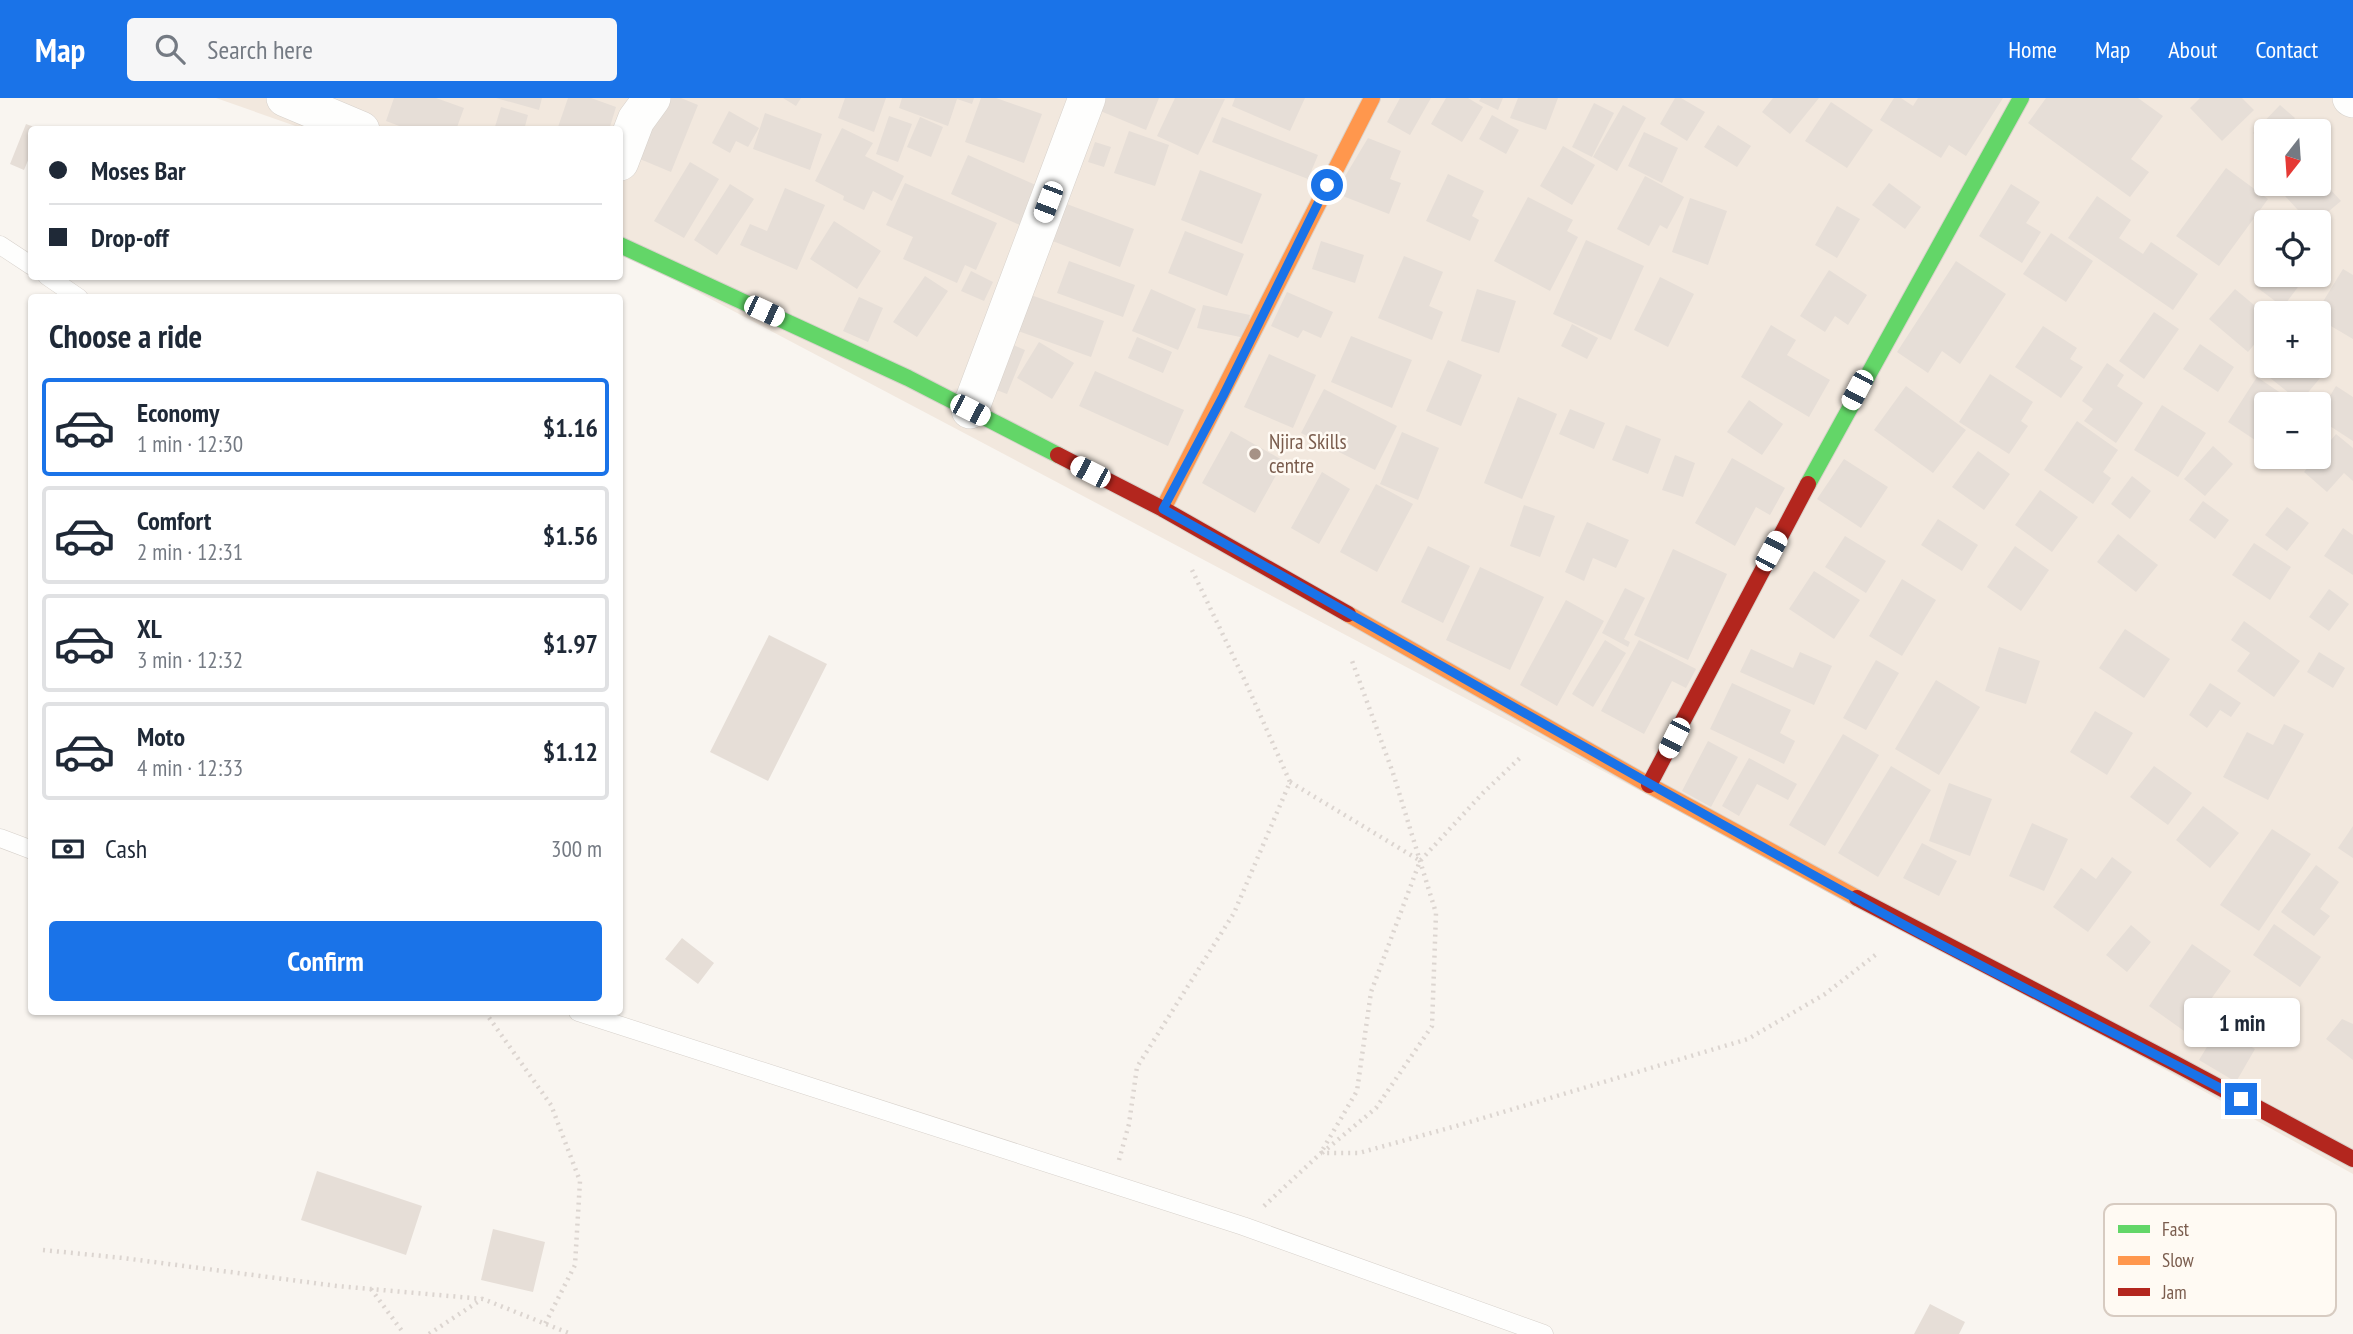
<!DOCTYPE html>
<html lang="en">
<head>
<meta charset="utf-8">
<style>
  :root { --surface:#fff; --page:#f6f6f7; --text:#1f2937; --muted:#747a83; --line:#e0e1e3; --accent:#1a73e8 }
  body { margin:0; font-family:"PT Sans Narrow",sans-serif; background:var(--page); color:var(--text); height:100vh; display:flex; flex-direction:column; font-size:26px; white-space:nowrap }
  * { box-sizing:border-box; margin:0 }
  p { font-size:23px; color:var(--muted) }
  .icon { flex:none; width:38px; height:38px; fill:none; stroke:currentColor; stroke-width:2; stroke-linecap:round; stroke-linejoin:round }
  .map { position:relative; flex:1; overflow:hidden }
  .side { position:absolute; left:28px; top:196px; width:595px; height:721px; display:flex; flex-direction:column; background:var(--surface); border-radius:7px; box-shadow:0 2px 5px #0004 }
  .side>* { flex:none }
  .top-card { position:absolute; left:28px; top:28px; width:595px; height:154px; border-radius:7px; box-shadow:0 2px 5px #0004; display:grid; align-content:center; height:154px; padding:0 21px; background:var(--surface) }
  .needle { width:46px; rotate:197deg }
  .fabs { position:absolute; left:2254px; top:21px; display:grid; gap:14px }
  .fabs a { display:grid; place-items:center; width:77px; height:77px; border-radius:7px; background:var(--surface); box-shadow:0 2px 5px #0004; font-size:35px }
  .end { position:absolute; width:32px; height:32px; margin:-16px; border:9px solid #1a73e8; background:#fff; box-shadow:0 0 0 4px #fff }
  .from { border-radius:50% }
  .bubble { position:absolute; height:49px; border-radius:7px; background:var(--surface); box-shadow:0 2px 5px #0004; font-size:23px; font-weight:800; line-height:49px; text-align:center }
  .car { position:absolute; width:21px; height:42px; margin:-21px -10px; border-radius:9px; box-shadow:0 0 5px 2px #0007; background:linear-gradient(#fff 24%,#345 0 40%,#fff 0 76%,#345 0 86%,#fff 0) }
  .top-card b { display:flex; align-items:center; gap:24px; height:66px; font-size:26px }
  .top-card b+b { border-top:2px solid var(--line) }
  .top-card i { width:18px; height:18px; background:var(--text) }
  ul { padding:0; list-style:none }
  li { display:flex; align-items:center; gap:21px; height:98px; margin:0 14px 10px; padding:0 7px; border:4px solid var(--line); border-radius:7px }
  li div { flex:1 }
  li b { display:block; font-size:26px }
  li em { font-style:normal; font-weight:800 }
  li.selected { border-color:var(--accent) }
  li>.icon { width:63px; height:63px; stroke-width:1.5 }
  h2 { padding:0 21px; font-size:32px; line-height:84px }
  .pay { display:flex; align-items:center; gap:18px; height:77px; padding:0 21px; font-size:26px }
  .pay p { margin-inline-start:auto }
  .primary-button { display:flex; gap:14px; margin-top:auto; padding:14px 21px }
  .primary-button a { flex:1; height:80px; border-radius:7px; background:var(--accent); color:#fff; font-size:28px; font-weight:800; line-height:80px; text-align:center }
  header { display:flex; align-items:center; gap:42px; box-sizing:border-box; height:98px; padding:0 35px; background:var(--accent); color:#fff }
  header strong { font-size:33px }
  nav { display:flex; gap:38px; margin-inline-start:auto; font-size:24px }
  .search { width:490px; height:63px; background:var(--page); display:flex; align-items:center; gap:18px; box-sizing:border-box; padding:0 24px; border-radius:7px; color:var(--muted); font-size:26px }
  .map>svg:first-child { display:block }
</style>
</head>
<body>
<header>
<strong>Map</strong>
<div class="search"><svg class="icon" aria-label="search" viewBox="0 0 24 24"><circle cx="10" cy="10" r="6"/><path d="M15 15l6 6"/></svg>Search here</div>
<nav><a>Home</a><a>Map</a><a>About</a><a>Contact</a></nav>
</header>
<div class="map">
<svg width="2353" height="1236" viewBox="0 0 2353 1236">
  <rect width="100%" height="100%" fill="#f9f5f0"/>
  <path fill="#f2e8de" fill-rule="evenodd" d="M216,0H2353V1076L2115,944L620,153V32L304,31ZM2266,33H2319V86H2266ZM2266,124H2319V177H2266ZM2266,215H2319V268H2266ZM2266,306H2319V359H2266Z"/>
  <path fill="#e6ded7" d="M394,0H436L464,10L456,32H410L386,23Z
    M496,0H542L539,12Z
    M568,0H591L616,9L609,32H557Z
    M659,0H681L698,7L671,74L635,59Z
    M783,0H801L796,8Z
    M845,0H886L874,34L838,20Z
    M902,0H974L972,6L957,1L948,28L899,10Z
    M981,0H996L1042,16L1024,65L965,44Z
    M1075,0H1159L1146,32L1074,2Z
    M1175,0L1225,1L1198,57L1157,38Z
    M1235,0H1305L1290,33L1232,8Z
    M1400,0H1431L1410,37L1387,24Z
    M1446,0H1468L1483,9L1462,44L1431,26Z
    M1481,0H1503L1498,12L1479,3Z
    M1518,0H1558L1546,32L1510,20Z
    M1675,0H1681L1705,14L1687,43L1660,26Z
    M1773,0H1819L1790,36L1762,14Z
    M1894,0H1901L1913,8L1918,0H2003L1966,58L1949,47L1941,60L1880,22Z
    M2046,0H2138L2163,18L2131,61L2149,74L2130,99L2028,25Z
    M2200,0H2242L2254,12L2222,43L2190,10Z
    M1831,4L1873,32L1847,70L1805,43Z
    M1594,5L1614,15L1592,59L1572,49Z
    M1623,7L1646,20L1617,73L1593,59Z
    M2280,7L2295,20L2283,33H2266V47L2253,35Z
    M501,9L528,17L524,32H494Z
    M729,13L759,30L748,49L736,43L730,55L712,45Z
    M765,15L822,36L810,72L753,51Z
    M1492,17L1519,32L1506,56L1479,41Z
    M889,18L912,26L898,64L876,56Z
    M920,19L943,29L931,59L907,49Z
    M1222,19L1318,57L1308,81L1212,44Z
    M26,26L40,31L32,32V53L24,72L10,66Z
    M1718,27L1751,48L1737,69L1704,49Z
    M842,30L873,45L865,58L904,78L892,103L873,93L864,112L843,102L844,98L815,83Z
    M1129,33L1169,47L1155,88L1114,75Z
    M1644,34L1678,50L1662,85L1628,68Z
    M1368,40L1401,53L1390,81L1401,85L1389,116L1335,95Z
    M1095,44L1111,49L1104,69L1088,64Z
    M1563,48L1595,67L1572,107L1540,88Z
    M968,57L1049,93L1031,132L951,96Z
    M2266,62V77L2258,69Z
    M690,64L719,81L684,140L654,123Z
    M2226,70L2268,101L2219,168L2176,138Z
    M1200,72L1262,96L1242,146L1181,122Z
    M1448,76L1484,93L1472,118L1479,122L1470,143L1426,123Z
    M1645,78L1684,99L1667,131L1660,127L1649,148L1617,131Z
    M2319,79L2341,103L2316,124H2309L2274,86H2319Z
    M905,85L997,125L976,172L965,167L957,185L903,161L913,139L886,127Z
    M1889,85L1921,109L1905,131L1872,107Z
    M730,86L754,101L717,157L694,142Z
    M2011,86L2040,104L2026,125L2041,134L2022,165L1979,138Z
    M785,90L825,107L797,172L740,147L750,126L767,133Z
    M2097,98L2131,122L2119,140L2143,156L2151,144L2198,176L2173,212L2068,140Z
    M1528,99L1573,122L1567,133L1578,139L1550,193L1494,163Z
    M1690,100L1727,113L1708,167L1672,154Z
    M1064,105L1134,131L1120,169L1050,142Z
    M1837,108L1860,121L1837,160L1815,147Z
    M834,123L881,153L857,191L810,161Z
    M1185,133L1244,156L1227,198L1168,175Z
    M2051,135L2093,163L2066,204L2023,176Z
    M1586,142L1644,168L1611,242L1553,216Z
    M1321,143L1364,157L1355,185L1312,171Z
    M1404,158L1443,174L1429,208L1443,214L1432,242L1378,220Z
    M1069,163L1135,187L1123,219L1057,195Z
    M1956,163L2006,196L1960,266L1942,253L1928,275L1897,254Z
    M2343,171L2353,177V241L2319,221V215H2316Z
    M1829,172L1867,197L1848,227L1835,218L1825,234L1800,218Z
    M971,173L993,184L984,203L961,193Z
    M2266,173V177H2307L2283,209L2255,188Z
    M925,178L948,193L917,239L893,224Z
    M1660,179L1694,196L1668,249L1634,232Z
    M1151,191L1196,211L1178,252L1132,233Z
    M1477,191L1516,203L1499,255L1461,243Z
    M2235,191L2266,217V232L2248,254L2209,221Z
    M1287,194L1333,214L1321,240L1303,232L1298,240L1271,228Z
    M1028,196L1104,223L1091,259L1015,232Z
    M859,199L883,210L868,244L843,233Z
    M1203,207L1250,217L1245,240L1197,230Z
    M2154,214L2179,231L2144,281L2119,263Z
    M1572,226L1598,240L1587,261L1561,248Z
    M1771,227L1796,242L1787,257L1830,282L1809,319L1741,279Z
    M2043,228L2077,250L2070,261L2083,269L2061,300L2015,269Z
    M1351,238L1412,262L1392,310L1331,284Z
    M1137,239L1172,254L1163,275L1128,260Z
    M1004,243L1025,252L1007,296L986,288Z
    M1039,244L1074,265L1052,301L1017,280Z
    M2200,246L2234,269L2218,294L2183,271Z
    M1269,256L1316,277L1293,330L1244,309Z
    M2319,257L2331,267L2300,304L2259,271L2266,262V268H2319Z
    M1448,262L1482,277L1461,328L1426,313Z
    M2107,265L2124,277L2117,288L2143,305L2116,345L2084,323L2093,311L2082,303Z
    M1095,273L1184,312L1168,348L1079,308Z
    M1990,276L2033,304L2021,323L2028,328L2009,356L1959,324Z
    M2257,279L2285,298L2279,306H2266V326L2255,342L2228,324Z
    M1906,288L1966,332L1933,375L1874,332Z
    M2336,288L2353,299V343L2319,321V316Z
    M1324,291L1397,328L1375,372L1301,335Z
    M1518,299L1557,316L1522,401L1484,385Z
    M1749,302L1783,326L1762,357L1727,334Z
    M2162,307L2206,335L2178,379L2134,352Z
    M1570,311L1605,325L1594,351L1559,336Z
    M2077,323L2118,352L2103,374L2111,380L2093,406L2044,372Z
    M1626,327L1661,341L1648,376L1612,362Z
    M1231,333L1284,363L1255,415L1202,385Z
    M1402,334L1439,350L1418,402L1380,386Z
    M2336,336L2353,350V383L2344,375L2327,394L2304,374Z
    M2213,348L2233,366L2205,398L2184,381Z
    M1978,353L2010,376L1984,412L1952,389Z
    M1675,357L1695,365L1683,399L1662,392Z
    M1732,360L1785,390L1770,417L1756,409L1735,448L1695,425Z
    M1844,361L1888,389L1861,430L1817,401Z
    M1322,374L1350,391L1319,446L1291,430Z
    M2132,378L2151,393L2130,421L2111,406Z
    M1376,386L1413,406L1377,474L1340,454Z
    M2040,392L2078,419L2052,454L2015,427Z
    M2203,403L2229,422L2215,441L2189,422Z
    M1524,407L1555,418L1540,459L1510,448Z
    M2287,409L2309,425L2287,453L2265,437Z
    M1938,421L1978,447L1962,473L1921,447Z
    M1587,424L1629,442L1616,470L1593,460L1584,483L1565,474Z
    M2343,430L2353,437V477L2324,458Z
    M2118,436L2158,467L2136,494L2097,464Z
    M1845,438L1886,463L1866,495L1825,469Z
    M2254,445L2291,469L2270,502L2232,477Z
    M1428,448L1470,468L1443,525L1401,504Z
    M2015,448L2049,472L2021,513L1987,489Z
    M1673,451L1727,476L1688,562L1634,537Z
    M1480,469L1544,499L1510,572L1446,542Z
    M1814,473L1860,502L1834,541L1789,511Z
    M1902,481L1936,502L1902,558L1869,538Z
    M1625,490L1645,500L1624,541L1630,544L1628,549L1602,535Z
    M2329,491L2349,506L2329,533L2309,519Z
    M1566,502L1604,523L1557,608L1520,587Z
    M2244,523L2300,563L2274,599L2237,573L2250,555L2231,542Z
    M2125,531L2170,561L2144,600L2099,570Z
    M769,537L827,566L768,683L710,654Z
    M1605,542L1626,555L1593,609L1572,596Z
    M1639,542L1696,571L1686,590L1672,583L1644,636L1601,613Z
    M1999,549L2040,563L2026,606L1985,593Z
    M1751,551L1793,570L1800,554L1832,568L1814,607L1740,574Z
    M2319,554L2345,570L2333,590L2307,574Z
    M1876,562L1899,575L1866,632L1843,620Z
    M1936,582L1980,609L1939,677L1895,651Z
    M1732,585L1791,612L1780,635L1795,643L1784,666L1710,631Z
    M2210,585L2241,605L2231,619L2220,612L2207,630L2189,617Z
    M2095,613L2133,635L2107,677L2070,654Z
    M2284,626L2304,636L2268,702L2223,679L2247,634L2273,647Z
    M1843,636L1879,657L1825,748L1789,727Z
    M1708,643L1738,659L1711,709L1682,693Z
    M1749,660L1797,686L1788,702L1757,686L1739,718L1722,708Z
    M1891,668L1931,692L1878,779L1838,755Z
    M2154,668L2192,695L2168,727L2130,699Z
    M1949,685L1992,701L1970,758L1929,743Z
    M2203,708L2239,735L2210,770L2176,742Z
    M2032,725L2068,741L2044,793L2009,778Z
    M2353,728V760L2338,750Z
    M2272,731L2311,756L2259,833L2220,807Z
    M1922,745L1957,763L1939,798L1903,780Z
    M2112,759L2132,774L2088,834L2053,809L2081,770L2096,781Z
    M2316,767L2339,784L2320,811L2330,818L2314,838L2281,814Z
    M2274,826L2321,859L2300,889L2253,857Z
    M2131,827L2151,844L2127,874L2106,857Z
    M682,840L714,865L698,886L665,861Z
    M2192,846L2231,873L2187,935L2149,908Z
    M2342,921L2353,926V962L2326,941Z
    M2219,929L2255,951L2236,984L2199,962Z
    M317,1073L422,1108L406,1157L301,1122Z
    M493,1131L545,1144L533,1194L481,1182Z
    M1930,1206L1965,1224L1959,1236H1914Z"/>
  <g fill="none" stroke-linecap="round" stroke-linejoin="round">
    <g stroke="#d7d1cb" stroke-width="19">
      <path id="lane" d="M0,147L32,168
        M47,178L79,200
        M0,740L32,752
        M578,914L1243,1128L1544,1236"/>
    </g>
    <g stroke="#d7d1cb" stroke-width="38">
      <path id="street" d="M285,0L361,32
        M2351,0L2353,1
        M620,64L636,22L652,0
        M970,312L1087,0"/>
    </g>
    <g stroke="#d9d2cb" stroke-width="18">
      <path id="fast" d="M620,147L908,280L1058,357
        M1808,386L2021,0"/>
    </g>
    <g stroke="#d9d2cb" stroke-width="18">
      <path id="slow" d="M1163,411L1372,0
        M1348,516L1649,687L1857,800"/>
    </g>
    <g stroke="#d9d2cb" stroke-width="18">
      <path id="jam" d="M1058,357L1163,411L1348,516
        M1649,687L1808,386
        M1857,800L2174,965L2353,1061"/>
    </g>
    <path stroke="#dcd5d0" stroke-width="4.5" stroke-dasharray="2 5" stroke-linecap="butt" d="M1290,684L1419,762
      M485,914L551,1007L580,1083L575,1167L545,1226
      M1323,1051L1357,993L1371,894L1420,763L1483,695L1522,658
      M1322,1055L1376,1010L1432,928L1436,815L1393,675L1351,560
      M1119,1062L1129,1026L1137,969L1234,815L1290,684L1246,585L1192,472
      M1264,1108L1321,1055H1359L1456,1028L1748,941L1825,896L1878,855
      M43,1152L123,1160L337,1188L483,1201L571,1236
      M371,1191L402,1233L401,1236
      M429,1236L482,1201"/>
    <use href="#lane" stroke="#fefefd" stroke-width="18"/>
    <use href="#street" stroke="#fefefd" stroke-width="37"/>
    <use href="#fast" stroke="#63d668" stroke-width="16"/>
    <use href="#slow" stroke="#ff974d" stroke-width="16"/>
    <use href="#jam" stroke="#b3261e" stroke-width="16"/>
  </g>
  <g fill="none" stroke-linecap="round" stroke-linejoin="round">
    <path stroke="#1a73e8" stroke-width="9" d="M1327,87L1223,298L1163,411C1411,549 1656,692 1906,828C2017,888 2130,942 2241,1001"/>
  </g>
  <circle fill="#a69286" stroke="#fffaf3" stroke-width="2.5" cx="1255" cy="356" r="7"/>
  <g text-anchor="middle" stroke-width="5" stroke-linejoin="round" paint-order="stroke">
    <g font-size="21" fill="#7a5c4d" stroke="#fffaf3" text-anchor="start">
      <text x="1269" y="351">Njira Skills<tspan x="1269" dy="24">centre</tspan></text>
    </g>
  </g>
  <rect x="2104" y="1106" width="232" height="112" rx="10" fill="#fffaf3" stroke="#d7cbc1" stroke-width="2"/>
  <rect x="2118" y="1127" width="32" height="8" fill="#63d668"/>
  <rect x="2118" y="1158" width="32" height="9" fill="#ff974d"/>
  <rect x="2118" y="1190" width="32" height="8" fill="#b3261e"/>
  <g font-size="19" fill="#7a5c4d">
    <text x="2162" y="1138">Fast</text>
    <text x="2162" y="1169">Slow</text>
    <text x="2162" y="1201">Jam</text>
  </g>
</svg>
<div class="fabs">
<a><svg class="needle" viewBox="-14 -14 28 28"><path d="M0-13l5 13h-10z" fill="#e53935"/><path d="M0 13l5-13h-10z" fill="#747a83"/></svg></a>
<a><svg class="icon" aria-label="locate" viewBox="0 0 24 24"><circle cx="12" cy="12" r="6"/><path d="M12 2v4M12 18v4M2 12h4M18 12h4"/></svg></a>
<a>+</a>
<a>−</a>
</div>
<i class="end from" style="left:1327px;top:87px"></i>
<i class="end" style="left:2241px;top:1001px"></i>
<div class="bubble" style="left:2184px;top:900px;width:116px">1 min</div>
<i class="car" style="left:1048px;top:104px;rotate:201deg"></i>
<i class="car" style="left:764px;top:213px;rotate:115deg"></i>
<i class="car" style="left:1857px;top:292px;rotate:208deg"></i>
<i class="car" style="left:970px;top:312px;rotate:117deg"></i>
<i class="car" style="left:1090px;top:374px;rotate:297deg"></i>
<i class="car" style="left:1771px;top:453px;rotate:28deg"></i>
<i class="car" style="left:1674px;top:640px;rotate:207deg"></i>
<div class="top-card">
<b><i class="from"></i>Moses Bar</b>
<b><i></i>Drop-off</b>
</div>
<section class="side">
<h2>Choose a ride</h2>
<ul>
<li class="selected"><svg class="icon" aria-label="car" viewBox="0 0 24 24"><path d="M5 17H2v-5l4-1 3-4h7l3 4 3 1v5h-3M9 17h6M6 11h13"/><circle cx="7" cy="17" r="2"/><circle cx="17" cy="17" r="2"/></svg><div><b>Economy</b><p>1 min · 12:30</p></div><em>$1.16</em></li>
<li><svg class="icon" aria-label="car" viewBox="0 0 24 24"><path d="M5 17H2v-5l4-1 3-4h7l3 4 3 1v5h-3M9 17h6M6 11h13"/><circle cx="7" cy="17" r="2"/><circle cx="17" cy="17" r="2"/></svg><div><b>Comfort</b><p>2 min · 12:31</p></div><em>$1.56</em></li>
<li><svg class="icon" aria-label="car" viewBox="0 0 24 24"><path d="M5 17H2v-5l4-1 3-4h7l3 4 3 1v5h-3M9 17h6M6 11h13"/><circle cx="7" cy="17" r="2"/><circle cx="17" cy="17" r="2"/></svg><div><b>XL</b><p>3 min · 12:32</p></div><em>$1.97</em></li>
<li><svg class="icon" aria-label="car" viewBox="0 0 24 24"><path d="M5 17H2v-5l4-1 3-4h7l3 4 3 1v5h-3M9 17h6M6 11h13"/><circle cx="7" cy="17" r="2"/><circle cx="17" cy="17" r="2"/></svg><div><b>Moto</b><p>4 min · 12:33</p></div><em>$1.12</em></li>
</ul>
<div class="pay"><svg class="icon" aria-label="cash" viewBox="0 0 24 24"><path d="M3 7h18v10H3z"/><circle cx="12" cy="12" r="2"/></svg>Cash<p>300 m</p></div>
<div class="primary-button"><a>Confirm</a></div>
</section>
</div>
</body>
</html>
